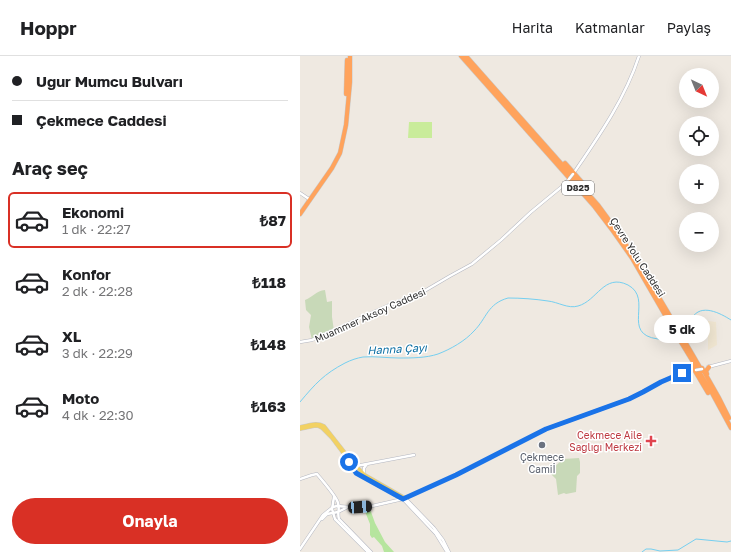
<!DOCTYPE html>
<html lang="tr">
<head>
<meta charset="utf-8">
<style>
  :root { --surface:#fff; --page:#f6f6f6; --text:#202124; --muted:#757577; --line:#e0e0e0; --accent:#d93025 }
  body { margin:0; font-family:"Golos Text",sans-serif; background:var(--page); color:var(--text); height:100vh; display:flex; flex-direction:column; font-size:15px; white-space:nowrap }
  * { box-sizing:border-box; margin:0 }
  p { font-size:13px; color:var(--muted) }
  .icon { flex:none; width:22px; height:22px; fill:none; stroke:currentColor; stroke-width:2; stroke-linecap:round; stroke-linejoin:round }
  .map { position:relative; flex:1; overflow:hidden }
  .panel { display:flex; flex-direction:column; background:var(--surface); width:300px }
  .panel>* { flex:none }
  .guide { display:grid; align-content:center; height:88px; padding:0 12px; background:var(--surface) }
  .needle { width:26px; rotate:137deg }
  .controls { position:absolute; left:379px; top:12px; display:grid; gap:8px }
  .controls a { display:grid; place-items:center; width:40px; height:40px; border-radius:50%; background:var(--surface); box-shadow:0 4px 16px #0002; font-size:20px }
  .end { position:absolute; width:18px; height:18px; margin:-9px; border:5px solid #1a73e8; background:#fff; box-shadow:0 0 0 2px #fff }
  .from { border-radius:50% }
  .bubble { position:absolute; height:28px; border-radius:14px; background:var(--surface); box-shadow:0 4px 16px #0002; font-size:13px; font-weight:700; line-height:28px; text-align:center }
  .car { position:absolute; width:12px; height:24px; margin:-12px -6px; border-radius:5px; box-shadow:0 0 3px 1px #0007; background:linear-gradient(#222 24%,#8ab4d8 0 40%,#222 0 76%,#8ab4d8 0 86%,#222 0) }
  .guide b { display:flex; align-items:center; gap:14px; height:38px; font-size:15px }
  .guide b+b { border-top:1px solid var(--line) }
  .guide i { width:10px; height:10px; background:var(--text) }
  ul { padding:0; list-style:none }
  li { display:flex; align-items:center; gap:12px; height:56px; margin:0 8px 6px; padding:0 4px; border:2px solid transparent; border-radius:6px }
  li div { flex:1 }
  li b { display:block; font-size:15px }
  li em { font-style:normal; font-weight:700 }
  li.active { border-color:var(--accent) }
  li>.icon { width:36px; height:36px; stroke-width:1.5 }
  h2 { padding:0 12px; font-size:18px; line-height:48px }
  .primary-button { display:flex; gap:8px; margin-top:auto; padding:8px 12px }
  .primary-button a { flex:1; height:46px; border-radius:24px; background:var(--accent); color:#fff; font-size:16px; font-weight:700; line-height:46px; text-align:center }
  header { display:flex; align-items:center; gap:24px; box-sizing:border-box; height:56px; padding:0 20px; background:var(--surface); border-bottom:1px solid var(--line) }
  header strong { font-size:19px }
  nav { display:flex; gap:22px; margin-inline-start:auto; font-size:14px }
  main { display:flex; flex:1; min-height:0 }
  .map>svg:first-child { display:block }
</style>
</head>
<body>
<header>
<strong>Hoppr</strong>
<nav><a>Harita</a><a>Katmanlar</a><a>Paylaş</a></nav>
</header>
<main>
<section class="panel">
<div class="guide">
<b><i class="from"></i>Uğur Mumcu Bulvarı</b>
<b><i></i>Çekmece Caddesi</b>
</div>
<h2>Araç seç</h2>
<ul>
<li class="active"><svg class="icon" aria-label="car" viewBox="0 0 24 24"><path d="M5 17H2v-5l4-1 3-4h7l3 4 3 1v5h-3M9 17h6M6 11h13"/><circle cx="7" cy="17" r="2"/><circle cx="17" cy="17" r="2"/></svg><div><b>Ekonomi</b><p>1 dk · 22:27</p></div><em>₺87</em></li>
<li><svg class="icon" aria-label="car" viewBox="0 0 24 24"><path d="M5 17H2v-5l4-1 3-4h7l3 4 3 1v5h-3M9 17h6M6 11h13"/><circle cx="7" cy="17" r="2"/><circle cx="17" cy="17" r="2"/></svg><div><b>Konfor</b><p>2 dk · 22:28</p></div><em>₺118</em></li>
<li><svg class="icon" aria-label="car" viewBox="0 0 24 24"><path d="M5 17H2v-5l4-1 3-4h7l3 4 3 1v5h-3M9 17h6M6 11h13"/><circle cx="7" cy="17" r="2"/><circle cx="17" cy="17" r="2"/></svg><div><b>XL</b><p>3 dk · 22:29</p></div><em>₺148</em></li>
<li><svg class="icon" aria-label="car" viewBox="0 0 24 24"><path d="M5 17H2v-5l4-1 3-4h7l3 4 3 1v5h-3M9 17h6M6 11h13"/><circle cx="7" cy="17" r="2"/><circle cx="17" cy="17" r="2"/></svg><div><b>Moto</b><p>4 dk · 22:30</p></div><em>₺163</em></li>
</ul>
<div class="primary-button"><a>Onayla</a></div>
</section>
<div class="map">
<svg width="431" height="496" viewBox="0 0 431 496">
  <rect width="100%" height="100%" fill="#efe9e1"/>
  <path fill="#f0e6d1" d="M408,265L416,266L417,289L408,294Z"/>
  <path fill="#b6e59e" d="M64,453H70L75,467L85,486L94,496H84L82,490L74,481L72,482L70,479V468Z"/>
  <path fill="#c8d9b8" d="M25,234L27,246L32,245V261L34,275L12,284L9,271L11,259L6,254L5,244C13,241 16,235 25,234Z
    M279,402L280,406V417L277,420L276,436L266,438L264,437L258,439L256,423L249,416L263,403Z"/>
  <path fill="#c9ec9a" d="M109,66H132V82H108Z"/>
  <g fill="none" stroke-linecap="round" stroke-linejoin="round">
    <path stroke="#75cff0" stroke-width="1" d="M382,278C387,273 388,267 392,262C401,247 420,257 431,264
      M0,346C15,328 24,318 45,307C51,304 57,302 63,301C75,300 87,302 99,302C112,302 126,302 138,298C151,293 165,285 174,275C187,262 187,248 208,242C221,242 235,243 248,245C258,246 268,253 278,250C297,245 304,217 328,229C354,243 320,278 358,283C364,284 371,286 376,282
      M342,496L346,493H351L360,495L378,494L396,483L427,486L431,485"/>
    <g stroke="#b4b7c1" stroke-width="3.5">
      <path id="secondary" d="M273,118C299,80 325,43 339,0
        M0,137L9,143
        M0,286L12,284L87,250L121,237L150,220L172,208L201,184L231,156L265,128L269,123
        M408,311L431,305
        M56,410L114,399
        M64,417V412L67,408
        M0,423L12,419L17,418C21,423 37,441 38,447C40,453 37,458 39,463L71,496
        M34,441L32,453L35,463L68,496
        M105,442L134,472L143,484L149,496
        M103,443L136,478L147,496
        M22,463L27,458L38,456L46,452
        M0,493L23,459L33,451L37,450L50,451L72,450L103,443L156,419L246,373L329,343L343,336L361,326L380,317L395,314"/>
    </g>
    <g stroke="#c9c9c9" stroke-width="4">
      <path id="primary" d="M0,371C8,369 17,366 24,370L53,407L65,419L105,442
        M0,373L14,370H18L22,372L32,382L44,398L55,415L101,442"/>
    </g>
    <g stroke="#c9c9c9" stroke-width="5">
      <path id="highway" d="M161,0L294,150L313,175L332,202L376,278L412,337L431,372
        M166,0L298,149C337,201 369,258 402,315
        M46,38L47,4
        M265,107L288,133
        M0,158L32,112L40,97L46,69L50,26V0
        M392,310L408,337
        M402,312L419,342L429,362
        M407,318L406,315L409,311"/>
    </g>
    <use href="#secondary" stroke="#fff" stroke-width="2.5"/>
    <use href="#primary" stroke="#f2d163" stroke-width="3"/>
    <use href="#highway" stroke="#ffa35c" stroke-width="4"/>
    <g stroke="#b4b7c1" stroke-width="3.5" stroke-linecap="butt">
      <path id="secondary-bridge" d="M269,123L273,118
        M396,314L402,313"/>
    </g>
    <use href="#secondary-bridge" stroke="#fff" stroke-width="2.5"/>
  </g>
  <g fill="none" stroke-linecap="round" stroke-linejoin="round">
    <path stroke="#1a73e8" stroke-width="5" d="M49,406L56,417L103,443L156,419L246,373L329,343L343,336L361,326L382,317"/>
  </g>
  <path fill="#e0444e" stroke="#fff" stroke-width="1.5" d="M349 379h4v4h4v4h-4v4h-4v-4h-4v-4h4z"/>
  <circle fill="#6b7280" stroke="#fff" stroke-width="1.5" cx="242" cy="389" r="4"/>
  <g text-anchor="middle" stroke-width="3" stroke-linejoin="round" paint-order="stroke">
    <rect fill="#fff" stroke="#6d6d6d" stroke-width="1" x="262" y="125" width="32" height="14" rx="3"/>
    <g font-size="9" font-weight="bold" fill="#2e2e2e">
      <text x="278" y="135">D825</text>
    </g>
    <g font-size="10" fill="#2e2e2e" stroke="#fff">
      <text transform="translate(338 201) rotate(57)" y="4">Çevre Yolu Caddesi</text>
      <text transform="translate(70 259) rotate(-24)" y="4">Muammer Aksoy Caddesi</text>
    </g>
    <g font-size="10" fill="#be3a42" stroke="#fff" text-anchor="end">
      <text x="342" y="383">Cekmece Aile<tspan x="342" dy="12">Saglıgı Merkezi</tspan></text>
    </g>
    <g font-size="10" fill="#5b616d" stroke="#fff">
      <text x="242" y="405">Çekmece<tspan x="242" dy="12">Camiİ</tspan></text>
    </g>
    <g font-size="11" font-style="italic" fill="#0d6fa3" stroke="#fff">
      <text transform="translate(97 293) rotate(-3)" y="4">Hanna Çayı</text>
    </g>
  </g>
</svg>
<div class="controls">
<a><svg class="needle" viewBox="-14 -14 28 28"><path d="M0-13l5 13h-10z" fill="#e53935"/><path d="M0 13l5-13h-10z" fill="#757577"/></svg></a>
<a><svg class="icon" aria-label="locate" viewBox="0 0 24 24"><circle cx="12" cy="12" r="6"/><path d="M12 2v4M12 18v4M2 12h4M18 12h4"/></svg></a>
<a>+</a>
<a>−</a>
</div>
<i class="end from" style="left:49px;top:406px"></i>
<i class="end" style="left:382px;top:317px"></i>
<div class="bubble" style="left:354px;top:259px;width:56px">5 dk</div>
<i class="car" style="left:60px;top:451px;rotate:86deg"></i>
</div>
</main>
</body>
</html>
